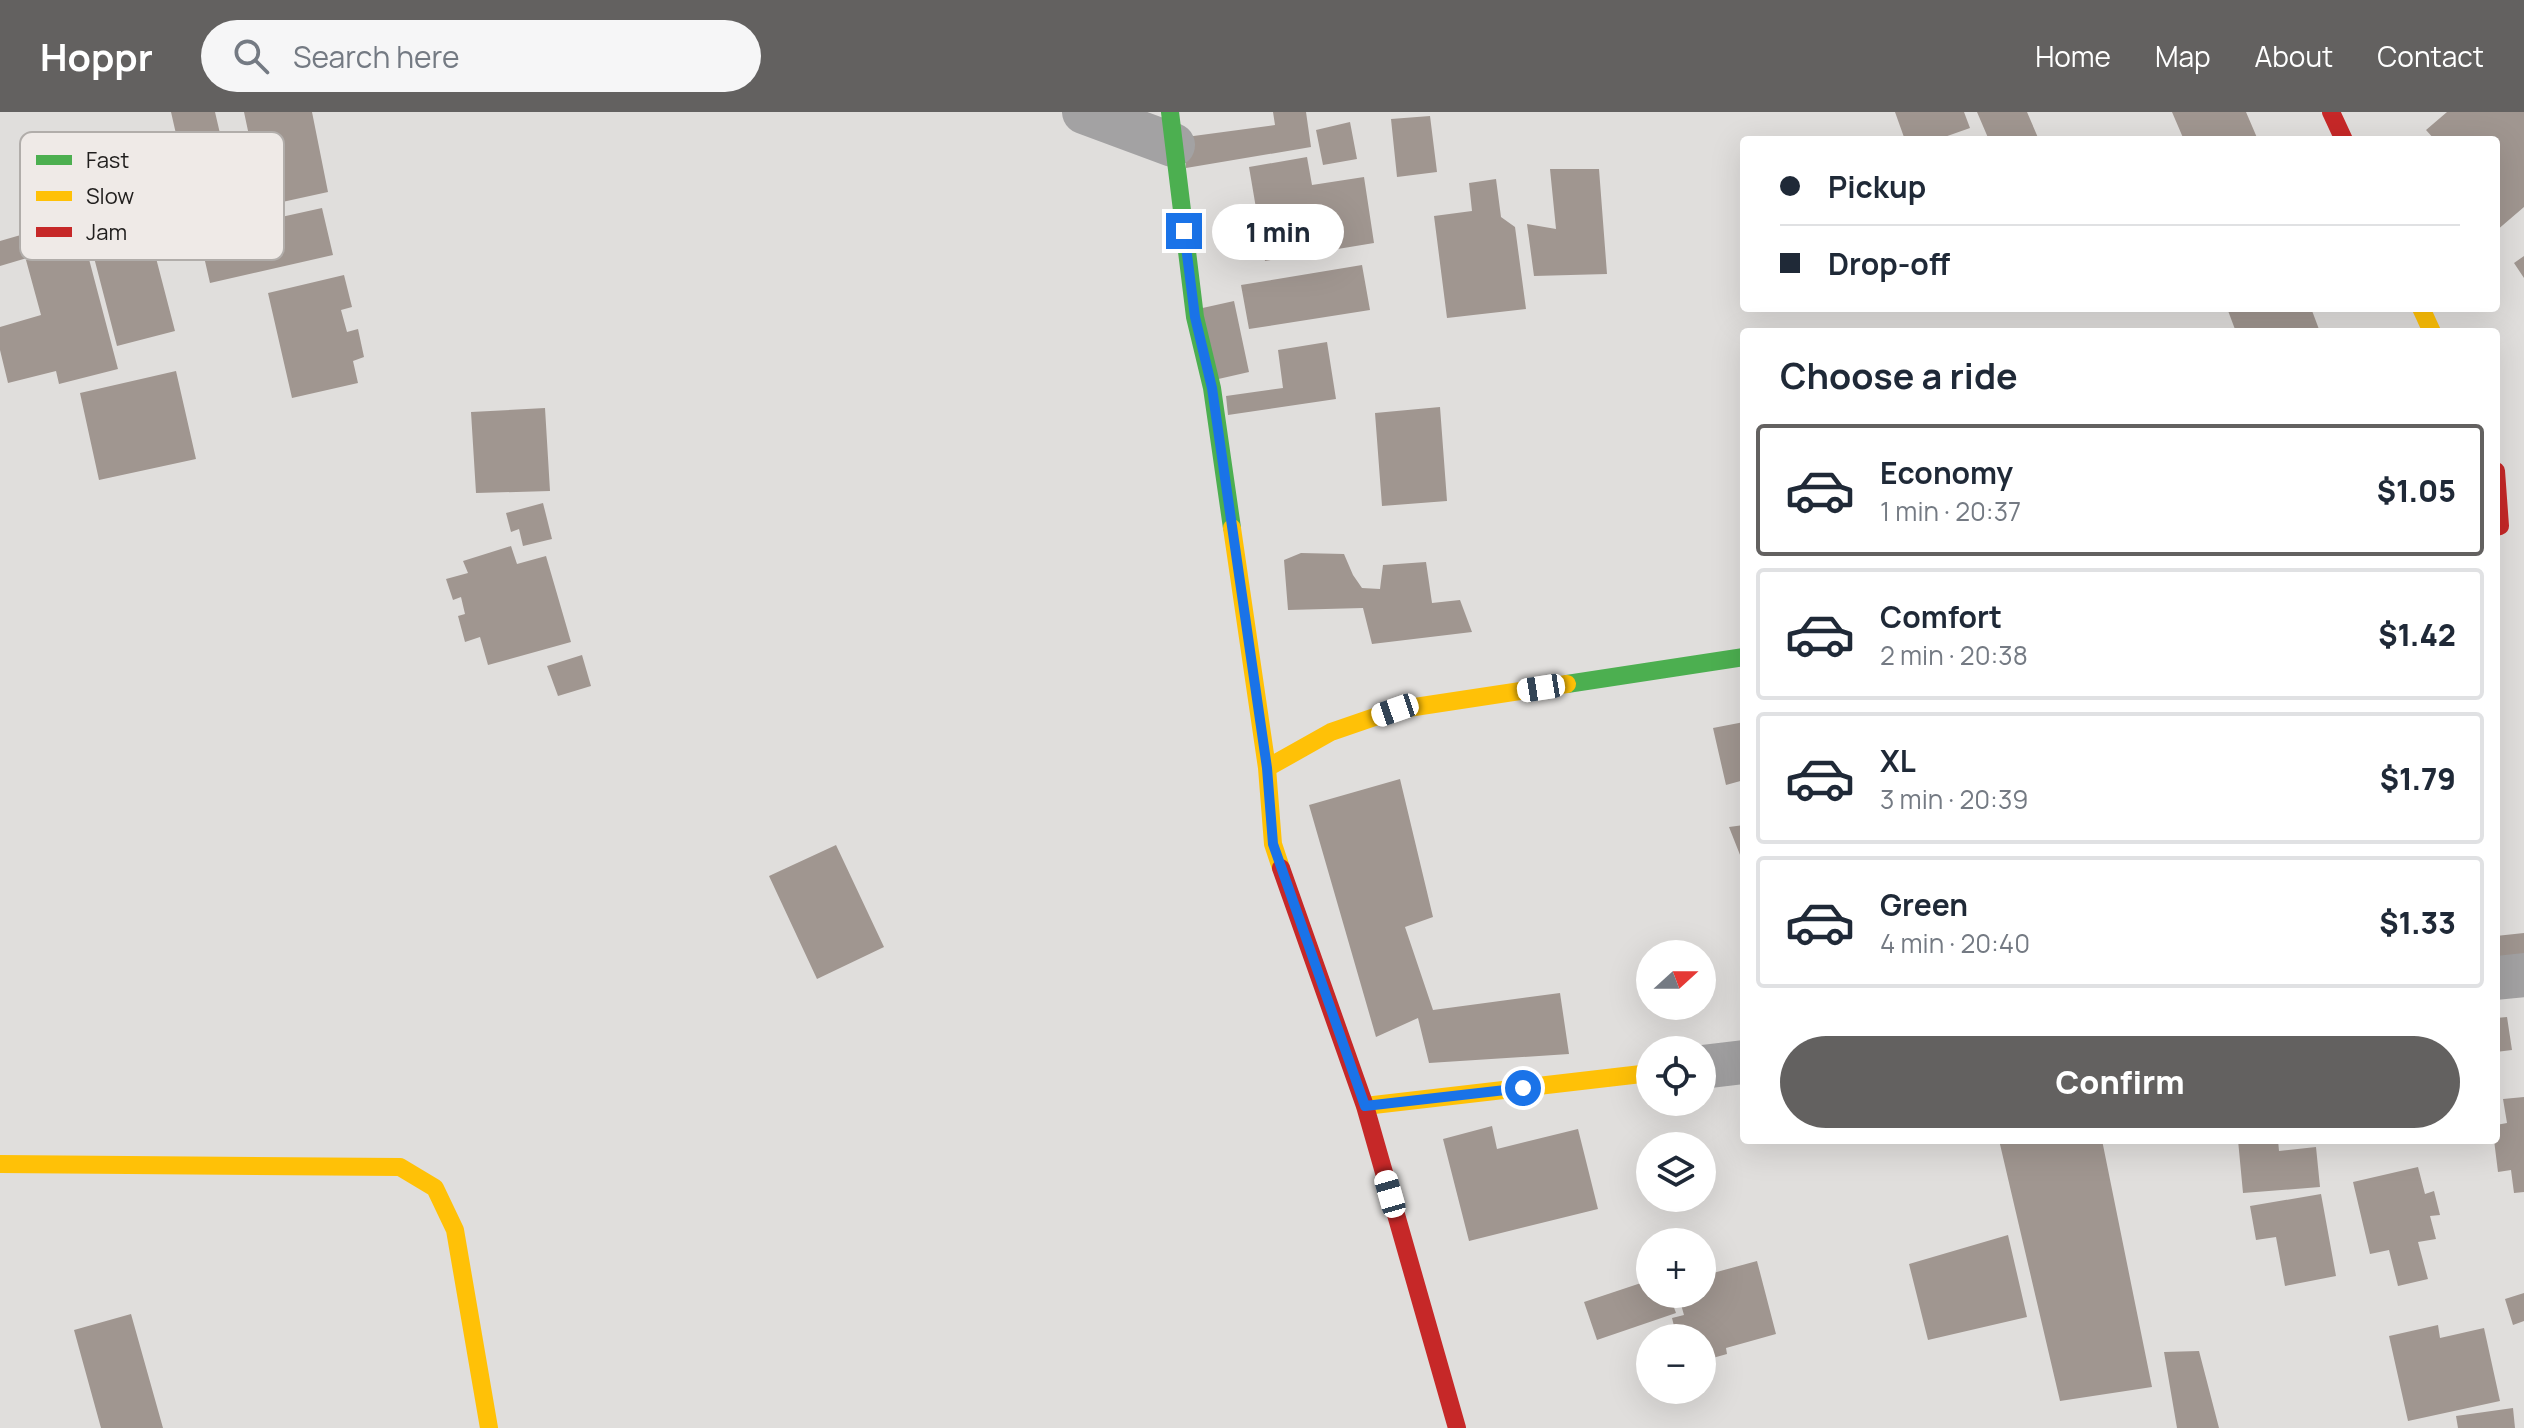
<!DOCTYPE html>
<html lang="en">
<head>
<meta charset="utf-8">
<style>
  :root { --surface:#fff; --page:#f6f6f7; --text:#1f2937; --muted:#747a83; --line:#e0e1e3; --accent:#636160 }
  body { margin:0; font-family:Manrope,sans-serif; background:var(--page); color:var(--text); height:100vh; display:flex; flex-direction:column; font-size:30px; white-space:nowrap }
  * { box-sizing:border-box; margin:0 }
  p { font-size:26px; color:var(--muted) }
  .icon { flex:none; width:44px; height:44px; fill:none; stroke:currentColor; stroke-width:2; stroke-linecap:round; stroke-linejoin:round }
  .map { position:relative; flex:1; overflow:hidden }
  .panel { position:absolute; left:1740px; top:216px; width:760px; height:816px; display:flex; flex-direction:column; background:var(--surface); border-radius:8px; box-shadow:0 8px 32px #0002 }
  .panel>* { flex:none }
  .hud { position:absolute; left:1740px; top:24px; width:760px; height:176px; border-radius:8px; box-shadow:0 8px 32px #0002; display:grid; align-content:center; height:176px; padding:0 40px; background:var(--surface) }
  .needle { width:52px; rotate:69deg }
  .fabs { position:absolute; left:1636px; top:828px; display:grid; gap:16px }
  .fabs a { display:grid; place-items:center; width:80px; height:80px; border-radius:50%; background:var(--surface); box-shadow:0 8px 32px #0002; font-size:40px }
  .end { position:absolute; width:36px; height:36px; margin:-18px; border:10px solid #1a73e8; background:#fff; box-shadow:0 0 0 4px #fff }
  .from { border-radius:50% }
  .bubble { position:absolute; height:56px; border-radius:28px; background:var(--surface); box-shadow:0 8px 32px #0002; font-size:26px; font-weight:800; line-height:56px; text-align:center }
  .car { position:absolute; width:24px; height:48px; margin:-24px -12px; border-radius:10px; box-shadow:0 0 6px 2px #0007; background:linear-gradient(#fff 24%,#345 0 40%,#fff 0 76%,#345 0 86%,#fff 0) }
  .hud b { display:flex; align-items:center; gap:28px; height:76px; font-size:30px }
  .hud b+b { border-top:2px solid var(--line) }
  .hud i { width:20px; height:20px; background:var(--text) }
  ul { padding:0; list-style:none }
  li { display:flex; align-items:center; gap:24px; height:132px; margin:0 16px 12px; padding:0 24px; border:4px solid var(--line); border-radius:8px }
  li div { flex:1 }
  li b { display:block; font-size:30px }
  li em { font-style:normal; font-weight:800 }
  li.active { border-color:var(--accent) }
  li>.icon { width:72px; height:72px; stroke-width:1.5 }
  h2 { padding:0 40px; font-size:36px; line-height:96px }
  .button { display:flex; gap:16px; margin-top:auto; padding:16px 40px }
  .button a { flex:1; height:92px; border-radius:48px; background:var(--accent); color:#fff; font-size:32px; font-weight:800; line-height:92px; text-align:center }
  header { display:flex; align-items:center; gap:48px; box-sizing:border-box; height:112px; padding:0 40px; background:var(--accent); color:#fff }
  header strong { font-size:38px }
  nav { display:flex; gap:44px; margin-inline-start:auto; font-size:28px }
  .search { width:560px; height:72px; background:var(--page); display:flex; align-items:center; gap:20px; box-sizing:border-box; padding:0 28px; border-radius:44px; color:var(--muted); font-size:30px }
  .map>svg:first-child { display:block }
</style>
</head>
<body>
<header>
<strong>Hoppr</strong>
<div class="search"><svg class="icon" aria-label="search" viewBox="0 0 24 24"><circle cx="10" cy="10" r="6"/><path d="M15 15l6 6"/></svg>Search here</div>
<nav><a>Home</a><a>Map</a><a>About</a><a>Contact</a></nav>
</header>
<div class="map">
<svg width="2524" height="1316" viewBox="0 0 2524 1316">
  <rect width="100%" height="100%" fill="#e0dedc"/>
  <path fill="#a09690" d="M171,0H215L238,99L247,97L250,112L322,96L333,143L210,171Z
    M244,0H312L328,80L264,94Z
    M1273,0H1306L1311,35L1186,56V25L1275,13Z
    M1895,0H1964L1970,16L1936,28H1905Z
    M1977,0H2027L2039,28H1989Z
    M2172,0H2246L2258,28H2184Z
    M2447,0H2524V95L2496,119V28H2435L2426,18Z
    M1430,4L1437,60L1397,65L1391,7Z
    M1350,10L1357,47L1323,53L1316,18Z
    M1307,45L1312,73L1364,65L1374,131L1265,149L1249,55Z
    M1550,57H1599L1607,162L1534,164L1527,112L1556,117Z
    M1496,67L1501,105L1515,115L1526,197L1447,206L1434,104L1472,99L1469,71Z
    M149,119L175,219L117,234L91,134Z
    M31,120L37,143L0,154V129Z
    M85,132L118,257L59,272L56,259L8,271L0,238V215L41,203L26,148Z
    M2524,144V166L2514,151Z
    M1362,153L1370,198L1249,217L1241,173Z
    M344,163L352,195L341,198L347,220L358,217L364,245L353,249L358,271L292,286L268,181Z
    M1234,189L1249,260L1214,268L1198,197Z
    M2227,196H2311L2320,220H2236Z
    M1327,230L1336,287L1228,303L1226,284L1283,276L1278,238Z
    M176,259L196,347L99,368L80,281Z
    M1440,295L1447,389L1382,394L1375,301Z
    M545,296L550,379L476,381L471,300Z
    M543,391L552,427L523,434L519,417L511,420L506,401Z
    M511,434L517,452L546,444L571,530L488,553L480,525L465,530L458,504L465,502L461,485L453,488L446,467L468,461L463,449Z
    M1301,441L1344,442L1353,463L1362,476L1380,477L1383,453L1426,450L1432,491L1460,488L1472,520L1372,532L1363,496L1288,498L1284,448Z
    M582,543L591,574L558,584L547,554Z
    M1744,610V668L1726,673L1713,616Z
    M1400,667L1433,805L1405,815L1433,898L1560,881L1569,942L1429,951L1418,906L1376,925L1309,693Z
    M1744,713V753L1729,715Z
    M836,733L884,835L817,867L769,764Z
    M2524,821V858L2496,861V824Z
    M2507,905L2512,938L2496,940V906Z
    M2524,985V1080L2514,1081L2511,1058L2498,1060L2494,1028L2496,1013L2507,1011L2503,987Z
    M1492,1014L1497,1037L1578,1017L1598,1097L1469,1129L1443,1027Z
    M1999,1028H2102L2152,1275L2060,1289Z
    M2238,1028H2278L2279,1039L2316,1035L2320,1075L2243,1081Z
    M2418,1055L2425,1082L2434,1079L2440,1103L2430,1104L2436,1127L2418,1130L2428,1167L2398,1174L2389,1138L2370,1142L2353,1070Z
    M2321,1082L2336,1164L2285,1174L2276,1125L2256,1128L2250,1094Z
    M2008,1123L2027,1205L1928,1228L1909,1152Z
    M1757,1149L1776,1222L1726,1236L1727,1242L1702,1249V1226H1677L1672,1206L1684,1203L1678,1182H1702V1164Z
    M1650,1168V1182H1669L1676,1201L1597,1228L1584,1190Z
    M2524,1181V1209L2513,1213L2505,1187Z
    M131,1202L163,1316H101L74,1218Z
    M2438,1213L2440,1226L2484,1216L2500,1289L2408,1309L2389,1224Z
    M2199,1239L2219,1316H2177L2164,1240Z
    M2513,1296L2515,1316H2458L2456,1304Z"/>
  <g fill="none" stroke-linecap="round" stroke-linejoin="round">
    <path stroke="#a3a2a3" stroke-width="44" d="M1084,0L1173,33
      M2496,866L2524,863
      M1702,955L1744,950"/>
    <path stroke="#4caf50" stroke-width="18" d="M1170,0L1195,205L1212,276L1232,416
      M1567,572L1744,545"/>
    <path stroke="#ffc107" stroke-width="18" d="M2421,196L2432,220
      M1232,416L1267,656
      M1281,756L1273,732L1267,656L1331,620L1395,598L1567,572
      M1365,994L1650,961
      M0,1052L400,1055L435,1076L455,1118L489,1316"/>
    <path stroke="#c62828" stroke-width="18" d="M2331,0L2344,28
      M2496,359L2500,414L2496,415
      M1281,756L1365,994L1457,1316"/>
  </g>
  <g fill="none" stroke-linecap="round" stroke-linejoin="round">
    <path stroke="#1a73e8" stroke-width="10" d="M1184,119L1195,205L1212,276L1267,656L1273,732L1365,994L1523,976"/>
  </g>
  <rect x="20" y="20" width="264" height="128" rx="12" fill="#efeae7" stroke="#b1adaa" stroke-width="2"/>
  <rect x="36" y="43" width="36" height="10" fill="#4caf50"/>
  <rect x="36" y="79" width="36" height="10" fill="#ffc107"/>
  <rect x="36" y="115" width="36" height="10" fill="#c62828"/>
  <g font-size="22" fill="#201e1d">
    <text x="86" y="56">Fast</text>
    <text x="86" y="92">Slow</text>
    <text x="86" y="128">Jam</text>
  </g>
</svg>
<div class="fabs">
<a><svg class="needle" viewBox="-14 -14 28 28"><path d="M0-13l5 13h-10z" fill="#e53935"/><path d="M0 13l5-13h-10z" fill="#747a83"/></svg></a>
<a><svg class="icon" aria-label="locate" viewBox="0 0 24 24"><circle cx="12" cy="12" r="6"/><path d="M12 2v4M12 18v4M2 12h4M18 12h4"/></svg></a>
<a><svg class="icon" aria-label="layers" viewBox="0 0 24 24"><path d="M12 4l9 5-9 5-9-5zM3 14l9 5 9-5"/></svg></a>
<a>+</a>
<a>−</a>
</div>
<i class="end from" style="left:1523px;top:976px"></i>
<i class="end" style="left:1184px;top:119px"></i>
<div class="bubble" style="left:1212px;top:92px;width:132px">1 min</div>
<i class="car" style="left:1541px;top:576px;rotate:261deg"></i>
<i class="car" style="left:1395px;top:598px;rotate:251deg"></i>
<i class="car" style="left:1390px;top:1082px;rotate:344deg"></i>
<div class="hud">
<b><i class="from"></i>Pickup</b>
<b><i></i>Drop-off</b>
</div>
<section class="panel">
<h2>Choose a ride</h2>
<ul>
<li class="active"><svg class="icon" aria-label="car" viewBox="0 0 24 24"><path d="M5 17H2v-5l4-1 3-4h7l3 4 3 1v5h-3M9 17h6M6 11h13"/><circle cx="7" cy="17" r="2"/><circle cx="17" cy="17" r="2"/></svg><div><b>Economy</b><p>1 min · 20:37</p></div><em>$1.05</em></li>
<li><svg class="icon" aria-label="car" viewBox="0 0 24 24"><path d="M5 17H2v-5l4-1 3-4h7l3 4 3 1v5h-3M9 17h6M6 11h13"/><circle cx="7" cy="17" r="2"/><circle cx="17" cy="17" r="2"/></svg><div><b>Comfort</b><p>2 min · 20:38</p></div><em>$1.42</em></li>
<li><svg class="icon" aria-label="car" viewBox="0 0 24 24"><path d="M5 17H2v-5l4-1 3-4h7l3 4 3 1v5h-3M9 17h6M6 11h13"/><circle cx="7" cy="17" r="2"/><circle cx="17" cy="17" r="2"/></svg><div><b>XL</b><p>3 min · 20:39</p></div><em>$1.79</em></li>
<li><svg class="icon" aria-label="car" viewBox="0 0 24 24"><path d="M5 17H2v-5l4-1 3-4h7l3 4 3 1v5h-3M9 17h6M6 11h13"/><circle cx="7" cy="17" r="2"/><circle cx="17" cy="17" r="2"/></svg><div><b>Green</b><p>4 min · 20:40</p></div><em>$1.33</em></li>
</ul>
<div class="button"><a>Confirm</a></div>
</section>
</div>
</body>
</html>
